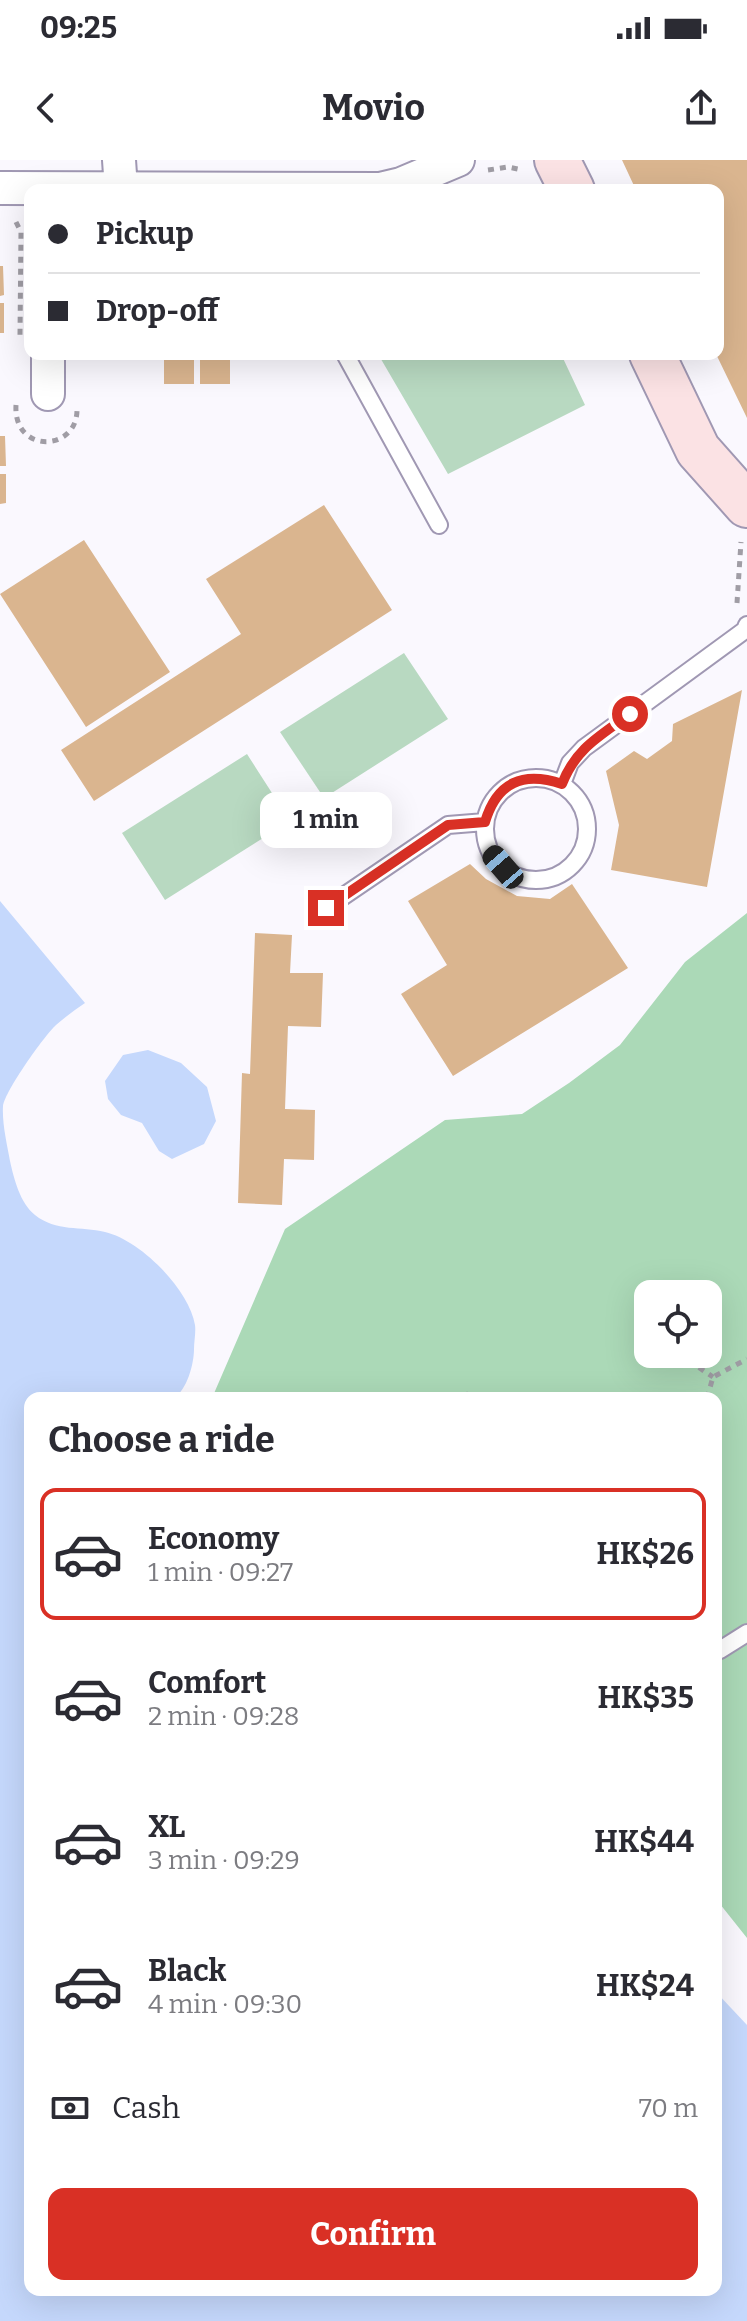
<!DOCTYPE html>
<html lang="en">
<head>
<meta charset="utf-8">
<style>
  :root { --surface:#fff; --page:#f7f7f7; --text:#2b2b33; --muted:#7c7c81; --line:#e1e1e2; --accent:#d93025 }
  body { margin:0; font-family:Bitter,serif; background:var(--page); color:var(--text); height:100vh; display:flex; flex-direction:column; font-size:30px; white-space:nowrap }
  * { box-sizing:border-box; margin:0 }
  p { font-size:26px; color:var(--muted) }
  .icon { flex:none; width:44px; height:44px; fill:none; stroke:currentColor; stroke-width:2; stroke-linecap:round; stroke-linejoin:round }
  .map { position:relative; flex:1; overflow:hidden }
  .drawer { position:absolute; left:24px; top:1232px; width:698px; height:904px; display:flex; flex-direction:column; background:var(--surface); border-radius:16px; box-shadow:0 8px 32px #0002 }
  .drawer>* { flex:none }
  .banner { position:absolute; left:24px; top:24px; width:700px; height:176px; border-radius:16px; box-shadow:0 8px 32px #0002; display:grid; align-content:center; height:176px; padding:0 24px; background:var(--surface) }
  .tools { position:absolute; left:634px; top:1120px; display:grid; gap:16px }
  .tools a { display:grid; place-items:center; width:88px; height:88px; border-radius:16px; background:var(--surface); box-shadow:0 8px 32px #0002; font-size:40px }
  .end { position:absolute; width:36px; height:36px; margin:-18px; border:10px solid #d93025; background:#fff; box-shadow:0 0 0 4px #fff }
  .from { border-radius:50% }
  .bubble { position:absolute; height:56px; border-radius:16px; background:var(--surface); box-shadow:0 8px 32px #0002; font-size:26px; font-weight:700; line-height:56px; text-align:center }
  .car { position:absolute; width:24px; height:48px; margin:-24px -12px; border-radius:10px; box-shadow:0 0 6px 2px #0007; background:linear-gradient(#222 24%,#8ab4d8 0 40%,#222 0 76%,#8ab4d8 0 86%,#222 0) }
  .banner b { display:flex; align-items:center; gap:28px; height:76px; font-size:30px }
  .banner b+b { border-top:2px solid var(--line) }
  .banner i { width:20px; height:20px; background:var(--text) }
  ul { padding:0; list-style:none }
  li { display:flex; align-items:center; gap:24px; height:132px; margin:0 16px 12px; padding:0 8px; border:4px solid transparent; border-radius:16px }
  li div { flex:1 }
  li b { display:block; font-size:30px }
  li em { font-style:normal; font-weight:700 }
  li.current { border-color:var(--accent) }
  li>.icon { width:72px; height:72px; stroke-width:1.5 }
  h2 { padding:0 24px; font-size:36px; line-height:96px }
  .pay { display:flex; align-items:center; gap:20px; height:88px; padding:0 24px; font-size:30px }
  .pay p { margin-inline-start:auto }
  .primary-button { display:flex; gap:16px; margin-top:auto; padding:16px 24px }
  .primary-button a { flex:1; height:92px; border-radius:16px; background:var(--accent); color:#fff; font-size:32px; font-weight:700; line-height:92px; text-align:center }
  .status { display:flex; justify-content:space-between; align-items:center; height:56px; padding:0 40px; background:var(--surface); direction:ltr }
  .status svg { height:22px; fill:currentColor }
  header { display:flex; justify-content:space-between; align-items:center; height:104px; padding:0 24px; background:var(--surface); font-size:36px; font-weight:700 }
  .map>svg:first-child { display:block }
</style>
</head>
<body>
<div class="status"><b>09:25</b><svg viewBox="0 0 49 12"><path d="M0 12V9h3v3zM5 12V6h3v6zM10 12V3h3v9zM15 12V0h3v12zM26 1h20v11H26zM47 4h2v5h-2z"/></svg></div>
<header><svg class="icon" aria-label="back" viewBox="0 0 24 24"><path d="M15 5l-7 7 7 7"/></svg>Movio<svg class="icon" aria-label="share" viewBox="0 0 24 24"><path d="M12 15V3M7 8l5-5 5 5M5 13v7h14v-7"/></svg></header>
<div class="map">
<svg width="747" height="2161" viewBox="0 0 747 2161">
  <rect width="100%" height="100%" fill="#faf8fe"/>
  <path fill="#b8d9c1" d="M378,194H561L585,245L448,314Z
    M404,493L448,559L324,638L280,572Z
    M247,594L290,661L165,740L122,673Z"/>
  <path fill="#abd9b7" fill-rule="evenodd" d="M747,753V1778L716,1739V1238H212L285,1069L445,960L522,954L569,923L620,885L685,802ZM648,1134H708V1194H648Z"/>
  <path fill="#c5d8fc" d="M0,741L85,843C75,850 65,857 56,865C44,876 5,931 3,946C2,964 7,984 10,1001C14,1019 20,1043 35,1055C56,1072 81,1066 105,1072C140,1080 189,1129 195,1165C196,1172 194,1182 194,1189C194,1204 187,1230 174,1238H30V2130H716V1832L747,1865V2161H0Z
    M148,890L181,903L207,927L216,961L204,984L172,999L159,991L142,963L121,955L108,939L105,921L123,895Z"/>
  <path fill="#dab58f" d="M622,0H747V258L716,194L718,30H636Z
    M0,106H3L4,135L0,136Z
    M0,143H4V173H0Z
    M164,194H194V224H164Z
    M200,194H230V224H200Z
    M0,276H5L6,306H0Z
    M0,314H6V343L0,344Z
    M324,345L392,450L94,641L61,590L241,474L206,419Z
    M84,380L170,512L86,567L0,434Z
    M742,530L707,727L611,710L619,665L606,611L634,591L647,599L672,581L673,564Z
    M470,704L486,719L517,736L550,739L572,724L628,808L453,916L401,834L447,805L408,741Z
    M255,773L292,775L290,813H323L321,867L288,866L285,949L315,950L314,1000L284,999L282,1045L238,1043L242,913L250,914Z"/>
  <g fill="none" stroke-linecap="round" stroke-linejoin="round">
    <g stroke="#a098b3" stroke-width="20">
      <path id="lane" d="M345,194L439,365
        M485 669a51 51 0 1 1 102 0a51 51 0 1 1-102 0Z
        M562,624L570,603L584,588L745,470L747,465
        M326,748L448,665L485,662
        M716,1490H720L747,1473"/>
    </g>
    <g stroke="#a098b3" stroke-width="36">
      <path id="street" d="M119,0L121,29
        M0,28L380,29L401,24L458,0
        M48,234V194"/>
    </g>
    <g stroke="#a098b3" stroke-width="48">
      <path id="secondary" d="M557,0L572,30
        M652,194L698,290L747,345"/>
    </g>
    <path stroke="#a09da5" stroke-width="5" stroke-dasharray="6 6" stroke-linecap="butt" d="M488,10L508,7L522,10
      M16,62L21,72L20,175
      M16,245C13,294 77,292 77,250
      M737,443L741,382
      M637,1143L648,1172
      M679,1194L713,1217
      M467,1238L470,1230
      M707,1238L713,1217L747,1199"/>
    <use href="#lane" stroke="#fff" stroke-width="16"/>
    <use href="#street" stroke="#fff" stroke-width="32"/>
    <use href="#secondary" stroke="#fbe2e4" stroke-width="44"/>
  </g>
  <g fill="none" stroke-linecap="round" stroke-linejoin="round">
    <path stroke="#d93025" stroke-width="10" d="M326,748L448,665L485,662C497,622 523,611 562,624C576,588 600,576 630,554"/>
  </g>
</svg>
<div class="tools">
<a><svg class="icon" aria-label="locate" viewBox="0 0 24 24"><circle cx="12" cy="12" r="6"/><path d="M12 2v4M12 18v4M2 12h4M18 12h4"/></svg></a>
</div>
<i class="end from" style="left:630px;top:554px"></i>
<i class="end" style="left:326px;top:748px"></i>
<div class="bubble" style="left:260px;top:632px;width:132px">1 min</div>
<i class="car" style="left:503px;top:707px;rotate:319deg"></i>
<div class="banner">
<b><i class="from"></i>Pickup</b>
<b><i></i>Drop-off</b>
</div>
<section class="drawer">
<h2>Choose a ride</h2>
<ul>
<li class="current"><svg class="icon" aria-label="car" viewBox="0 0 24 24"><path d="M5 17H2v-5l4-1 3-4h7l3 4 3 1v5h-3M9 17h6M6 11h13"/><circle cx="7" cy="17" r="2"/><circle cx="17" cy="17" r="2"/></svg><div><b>Economy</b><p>1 min · 09:27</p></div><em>HK$26</em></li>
<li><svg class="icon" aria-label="car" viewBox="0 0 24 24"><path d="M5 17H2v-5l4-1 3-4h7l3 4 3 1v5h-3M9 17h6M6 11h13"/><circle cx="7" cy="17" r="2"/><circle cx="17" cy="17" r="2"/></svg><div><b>Comfort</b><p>2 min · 09:28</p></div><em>HK$35</em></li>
<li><svg class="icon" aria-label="car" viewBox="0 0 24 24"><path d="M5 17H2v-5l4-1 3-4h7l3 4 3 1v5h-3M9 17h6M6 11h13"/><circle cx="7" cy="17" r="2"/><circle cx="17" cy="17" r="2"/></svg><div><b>XL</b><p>3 min · 09:29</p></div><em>HK$44</em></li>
<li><svg class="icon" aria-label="car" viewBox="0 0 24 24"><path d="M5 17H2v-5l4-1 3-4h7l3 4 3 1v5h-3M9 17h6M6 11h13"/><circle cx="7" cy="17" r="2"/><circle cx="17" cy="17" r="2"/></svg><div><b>Black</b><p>4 min · 09:30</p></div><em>HK$24</em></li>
</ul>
<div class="pay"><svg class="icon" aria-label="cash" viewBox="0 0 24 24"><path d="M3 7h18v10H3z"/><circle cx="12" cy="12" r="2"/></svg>Cash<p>70 m</p></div>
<div class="primary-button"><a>Confirm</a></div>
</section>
</div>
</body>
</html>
